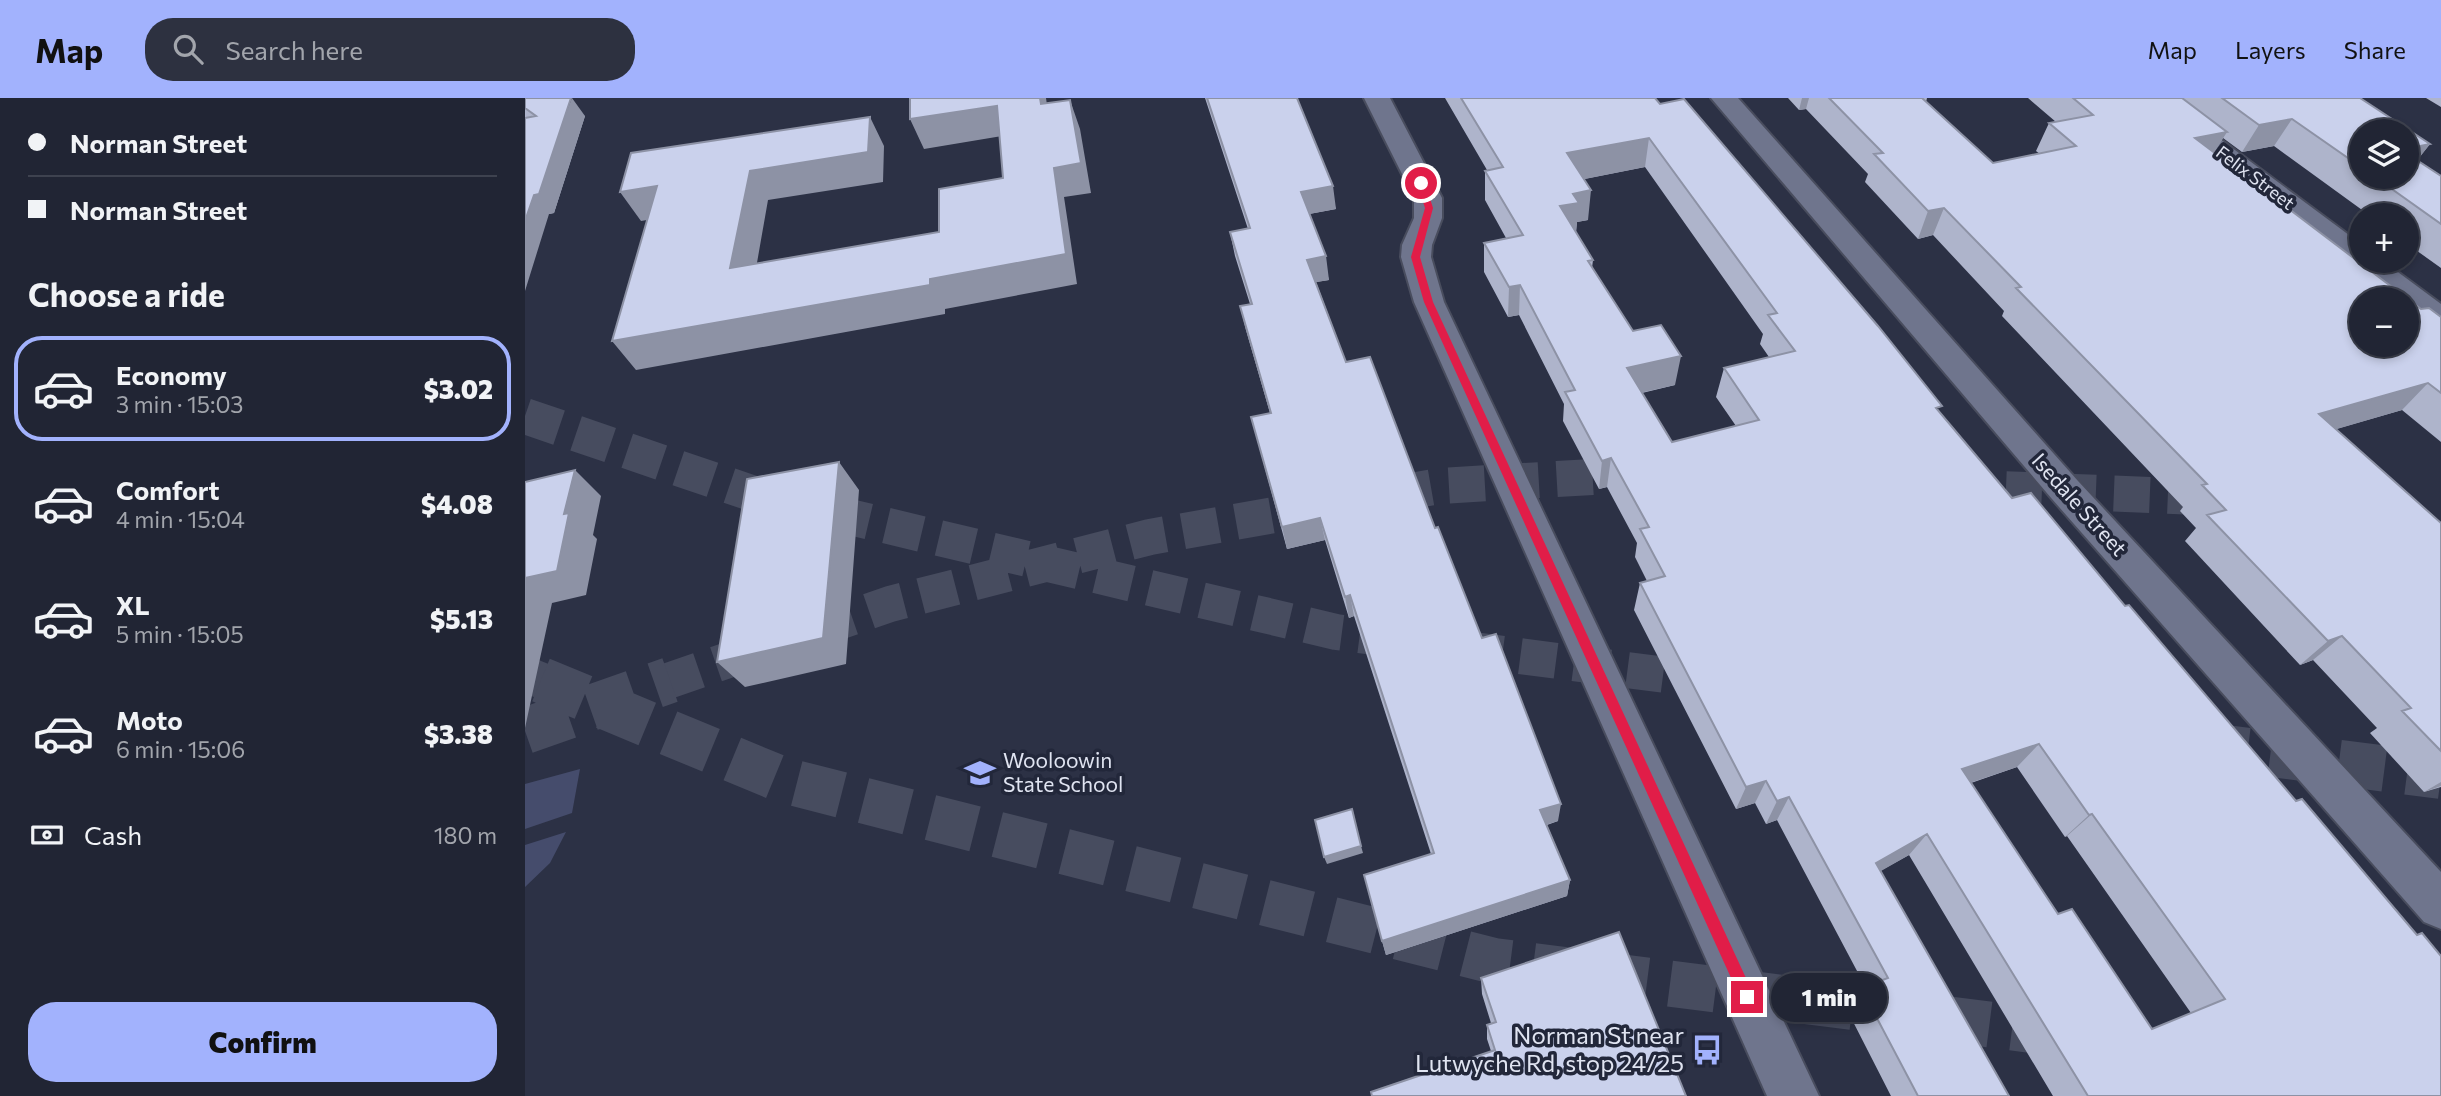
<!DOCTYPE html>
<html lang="en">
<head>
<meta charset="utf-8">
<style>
  :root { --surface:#212534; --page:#2d3140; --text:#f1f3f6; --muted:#a2a5ac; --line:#3e424f; --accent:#a2b2fd }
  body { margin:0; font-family:Commissioner,sans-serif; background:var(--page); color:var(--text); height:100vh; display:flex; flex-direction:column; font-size:26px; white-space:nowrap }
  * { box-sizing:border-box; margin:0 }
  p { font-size:23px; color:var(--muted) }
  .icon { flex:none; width:38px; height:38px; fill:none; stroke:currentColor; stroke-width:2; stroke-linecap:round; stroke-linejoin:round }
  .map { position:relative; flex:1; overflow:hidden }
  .drawer { display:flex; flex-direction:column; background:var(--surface); width:525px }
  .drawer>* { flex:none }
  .banner { display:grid; align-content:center; height:154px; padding:0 28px; background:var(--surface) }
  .buttons { position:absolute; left:1824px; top:21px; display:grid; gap:14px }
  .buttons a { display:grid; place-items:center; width:70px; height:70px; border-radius:50%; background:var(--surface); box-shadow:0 4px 10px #0003,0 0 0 2px var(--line); font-size:35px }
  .end { position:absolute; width:32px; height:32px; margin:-16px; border:9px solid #e11d48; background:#fff; box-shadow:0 0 0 4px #fff }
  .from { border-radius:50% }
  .bubble { position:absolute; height:49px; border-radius:24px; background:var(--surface); box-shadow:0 4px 10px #0003,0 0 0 2px var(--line); font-size:23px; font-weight:800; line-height:49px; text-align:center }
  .banner b { display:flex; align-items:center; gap:24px; height:66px; font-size:26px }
  .banner b+b { border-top:2px solid var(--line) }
  .banner i { width:18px; height:18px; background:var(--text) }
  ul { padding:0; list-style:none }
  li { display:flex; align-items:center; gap:21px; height:105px; margin:0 14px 10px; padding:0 14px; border:4px solid transparent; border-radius:28px }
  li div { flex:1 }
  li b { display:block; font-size:26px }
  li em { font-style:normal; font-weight:800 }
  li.on { border-color:var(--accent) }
  li>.icon { width:63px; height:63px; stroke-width:1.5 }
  h2 { padding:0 28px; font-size:32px; line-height:84px }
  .pay { display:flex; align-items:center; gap:18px; height:77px; padding:0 28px; font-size:26px }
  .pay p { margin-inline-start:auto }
  .cta { display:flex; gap:14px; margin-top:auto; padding:14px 28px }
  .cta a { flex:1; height:80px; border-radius:28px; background:var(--accent); color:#111; font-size:28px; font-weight:800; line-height:80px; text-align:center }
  header { display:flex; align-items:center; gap:42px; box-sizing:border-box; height:98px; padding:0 35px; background:var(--accent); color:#111 }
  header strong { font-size:33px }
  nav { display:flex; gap:38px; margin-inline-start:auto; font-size:24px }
  .search { width:490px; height:63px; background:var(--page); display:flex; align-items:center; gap:18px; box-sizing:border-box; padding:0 24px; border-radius:28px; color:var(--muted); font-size:26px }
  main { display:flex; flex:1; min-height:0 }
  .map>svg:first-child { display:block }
</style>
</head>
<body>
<header>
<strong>Map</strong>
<div class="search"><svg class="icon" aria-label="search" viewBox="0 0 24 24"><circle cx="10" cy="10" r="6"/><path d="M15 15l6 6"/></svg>Search here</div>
<nav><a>Map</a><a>Layers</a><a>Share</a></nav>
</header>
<main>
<section class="drawer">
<div class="banner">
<b><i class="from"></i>Norman Street</b>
<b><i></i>Norman Street</b>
</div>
<h2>Choose a ride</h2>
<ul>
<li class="on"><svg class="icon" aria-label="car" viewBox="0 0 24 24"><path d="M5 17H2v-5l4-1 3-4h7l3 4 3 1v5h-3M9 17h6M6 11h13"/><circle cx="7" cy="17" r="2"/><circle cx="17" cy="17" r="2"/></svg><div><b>Economy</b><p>3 min · 15:03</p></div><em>$3.02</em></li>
<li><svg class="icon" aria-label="car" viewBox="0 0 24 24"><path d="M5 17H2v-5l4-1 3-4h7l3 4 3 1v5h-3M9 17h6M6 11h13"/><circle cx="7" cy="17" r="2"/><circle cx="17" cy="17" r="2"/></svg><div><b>Comfort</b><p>4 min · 15:04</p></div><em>$4.08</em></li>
<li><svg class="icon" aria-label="car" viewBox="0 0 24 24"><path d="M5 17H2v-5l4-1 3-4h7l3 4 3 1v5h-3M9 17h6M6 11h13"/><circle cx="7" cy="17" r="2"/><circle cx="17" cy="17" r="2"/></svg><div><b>XL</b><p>5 min · 15:05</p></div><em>$5.13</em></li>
<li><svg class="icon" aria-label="car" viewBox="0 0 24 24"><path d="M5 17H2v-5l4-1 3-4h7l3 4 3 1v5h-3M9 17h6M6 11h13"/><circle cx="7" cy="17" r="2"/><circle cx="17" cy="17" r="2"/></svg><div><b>Moto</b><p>6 min · 15:06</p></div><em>$3.38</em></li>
</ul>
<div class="pay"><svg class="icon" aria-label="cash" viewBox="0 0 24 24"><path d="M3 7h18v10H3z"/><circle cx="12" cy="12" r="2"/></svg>Cash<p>180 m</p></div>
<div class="cta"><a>Confirm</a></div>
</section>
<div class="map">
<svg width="1916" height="998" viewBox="0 0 1916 998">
  <rect width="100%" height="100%" fill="#2c3145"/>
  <path fill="#454c6c" d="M55,671L47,715L0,731V686Z
    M41,734L25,765L0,789V747Z"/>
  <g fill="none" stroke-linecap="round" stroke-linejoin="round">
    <path stroke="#474c5f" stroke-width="36" stroke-dasharray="36 18" stroke-linecap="butt" d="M0,318L232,397L811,534L1194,584
      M1427,389L1699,400
      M0,576L20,584
      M140,584L365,506L625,439L914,388L1118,376"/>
    <path stroke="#474c5f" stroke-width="46" stroke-dasharray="46 23" stroke-linecap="butt" d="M16,582L258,682L969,863L1538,936
      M1182,582L1194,584
      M0,633L145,582
      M1677,647L1916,678"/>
    <g stroke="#494d5e" stroke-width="4">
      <path id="minor" d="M1186,0H1213L1553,383L1916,774V831L1899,824L1527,401Z
        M1611,0H1640L1836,146V163H1858L1916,206V231L1905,228L1881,210V201H1870Z"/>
    </g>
    <g stroke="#494d5e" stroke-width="4">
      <path id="tertiary" d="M839,0H865L917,100V120L907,147L906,159L919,204L1294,998H1242L889,204L876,159L877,147L889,120V100Z"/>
    </g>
    <use href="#minor" fill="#6f758d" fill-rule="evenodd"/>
    <use href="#tertiary" fill="#6f758d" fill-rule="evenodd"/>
  </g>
  <path fill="#aeb4cb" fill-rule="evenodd" d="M0,0L60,18L29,115L24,116L1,20L0,19Z
    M680,0H772L811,111L784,116L804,182L791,184L821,264L910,430L1033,723L1022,727L1045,782L1042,798L861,857L843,793L906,756L829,518L824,520L800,442L762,451L726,319L745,315L721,232L715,208L725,206L710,158L705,134L723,131Z
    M920,0H1130L1414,314L1916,998H1528L1384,757L1355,773L1484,998H1366L1319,906L1336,890L1340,888L1252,722L1241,726L1230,705L1211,711L1109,512L1115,485L1122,483L1110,459L1112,445L1082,389L1074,391L1038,323L1039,306L994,217L983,219L959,174V145L981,140L960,102V73L962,72ZM1120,69L1238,236L1235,246L1244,259L1199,270L1191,299L1211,328L1147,344L1117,295L1150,287L1108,233L1067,170L1068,162L1051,134L1052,124L1063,122L1059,81ZM1492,669L1540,739L1542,738L1666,915L1627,931L1533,816L1446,685Z
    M1263,0H1402L1401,4L1468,65L1515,56L1511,53L1524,25L1531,24L1503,0H1835L1905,46L1892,62L1916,78V170L1881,145V117H1844L1749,48L1717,54L1698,40L1689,54L1896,211L1916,219V344L1877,312L1811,331L1916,425V689L1899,694L1845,635L1852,630L1788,562L1775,567L1660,443L1671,430L1655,413L1658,409L1477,218L1479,213L1408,137L1393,141L1340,84L1343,76L1281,11L1274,12ZM1836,33L1881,79H1836Z
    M1901,0H1916V9Z
    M956,880L1161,998L966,953L962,941V927L966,925L957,896Z"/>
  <path fill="#8d92a5" d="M47,0L60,18L29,115L24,116L0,193V123L9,97Z
    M515,0H521L526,35L516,6Z
    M1277,0H1284L1281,11L1274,12Z
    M545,2L555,31L566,95L539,99L552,186L420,211V216L111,272L87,243L405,181L529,70Z
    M472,8L483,37L399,51L385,21Z
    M345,19L359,48L358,84L243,102L226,199L205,170L225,73Z
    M1767,21L1749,48L1717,54L1734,27Z
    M1702,34L1685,61L1670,40Z
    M1124,40L1120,69L1040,85L1042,55Z
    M1905,46L1884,73L1881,74V51Z
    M132,88L152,117L116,123L95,94Z
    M808,88L811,111L779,117L776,94Z
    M1066,92L1063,122L1052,124L1051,134L1035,108L1048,96Z
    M1419,110L1408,137L1393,141L1403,113Z
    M801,158L804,182L786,185L782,162Z
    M995,187L994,217L983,219L984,189Z
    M1156,258L1150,287L1097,299L1102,270Z
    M1903,285L1877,312L1771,343L1794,316Z
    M1086,360L1082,389L1074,391L1077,363Z
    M314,364L334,392L321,566L220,589L192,564Z
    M50,372L76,398L68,437L72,441L61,497L27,505L0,630V480L39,416Z
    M795,420L800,442L762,451L757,429Z
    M825,497L829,518L824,520L820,499Z
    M1817,538L1788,562L1775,567L1803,543Z
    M1514,646L1492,669L1418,694L1437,671Z
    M1241,683L1230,705L1211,711L1221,689Z
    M1916,684V688L1899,694Z
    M1264,699L1252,722L1241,726L1252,703Z
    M1036,706L1033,723L1014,729L1015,712Z
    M1567,716L1542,738L1540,739L1564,717Z
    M1402,736L1384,757L1335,785L1351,765Z
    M836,748L838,755L802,766L799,759Z
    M1045,782L1042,798L861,857L857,843Z"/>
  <path fill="#cad1ec" stroke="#8d92a5" stroke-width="2" fill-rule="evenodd" d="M0,0H46L14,96L9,97L0,123V20L11,18L0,10Z
    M385,0H515L516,6L545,2L556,65L529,70L541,156L405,181V187L87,243L132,88L95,94L106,55L345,19L343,54L225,73L205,170L414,134V91L478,80L472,8L385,21Z
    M682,0H772L808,88L776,94L801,158L782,162L821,264L845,259L910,430L913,429L957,540L971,536L1036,706L1015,712L1045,782L857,843L839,777L909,755L825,497L820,499L795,420L757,429L726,319L746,315L715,208L727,206L705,134L725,130Z
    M936,0H1130L1135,6L1159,1L1353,228L1417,308L1411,310L1487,400L1506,395L1600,508L1604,507L1771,703L1777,701L1892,837L1897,835L1916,858V998H1563L1402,736L1351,765L1484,998H1393L1336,890L1363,880L1264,699L1252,703L1241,683L1221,689L1115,485L1140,478L1115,431L1124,429L1086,360L1077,363L1040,294L1050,292L995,187L984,189L959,145L998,137L960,73L978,69ZM1124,40L1252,215L1243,217L1270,253L1199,270L1234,322L1147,344L1102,270L1156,258L1136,227L1108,233L1063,163L1068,162L1035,108L1054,105L1048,96L1066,92L1042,55ZM1514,646L1564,717L1567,716L1700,901L1627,931L1547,811L1533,816L1437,671Z
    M1304,0H1397L1468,65L1551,48L1524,25L1568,17L1548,0H1657L1702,34L1670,40L1896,211L1904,210L1916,219V295L1903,285L1794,316L1916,425V653L1877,613L1886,610L1817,538L1803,543L1682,417L1701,412L1677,387L1682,386L1491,190L1496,189L1419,110L1403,113L1349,56L1358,55ZM1836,201H1881V247H1836Z
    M1697,0H1835L1905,46L1881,51V33H1836V69L1767,21L1734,27Z
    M1881,55L1916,78V126L1850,79H1881Z
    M314,364L298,540L192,564L222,381Z
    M50,372L39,416L44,415L32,473L0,480V384Z
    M827,711L836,748L799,759L790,722Z
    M1094,834L1161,998H847L846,994L970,952L962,927L971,924L956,880Z"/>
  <path fill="#e11d48" d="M896,82L900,85L908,110L895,159L908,204L1227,893L1229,899L1227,904L1222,906L1217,904L899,204L886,159L900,110L892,85Z"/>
  <defs>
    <g id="school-bare" transform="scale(2.415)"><path d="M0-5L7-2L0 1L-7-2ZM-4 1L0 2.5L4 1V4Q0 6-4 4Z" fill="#a2b2fd" stroke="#22273a" stroke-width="2.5" paint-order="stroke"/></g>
    <g id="bus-bare" transform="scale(2.415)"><path d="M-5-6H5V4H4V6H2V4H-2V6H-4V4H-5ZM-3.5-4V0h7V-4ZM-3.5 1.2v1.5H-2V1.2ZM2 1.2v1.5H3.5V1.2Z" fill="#a2b2fd" stroke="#22273a" stroke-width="2.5" paint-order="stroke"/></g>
  </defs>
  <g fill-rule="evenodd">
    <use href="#school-bare" x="455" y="675"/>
    <use href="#bus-bare" x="1182" y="952"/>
  </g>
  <g text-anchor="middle" stroke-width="7" stroke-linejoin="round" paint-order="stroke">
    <g font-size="18" fill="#e0e4f1" stroke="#22273a">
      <text transform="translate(1730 80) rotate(37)" y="6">Felix Street</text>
    </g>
    <g font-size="21" fill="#e0e4f1" stroke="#22273a">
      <text transform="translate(1554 407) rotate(48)" y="7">Isedale Street</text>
    </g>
    <g font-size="21" fill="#e0e4f1" stroke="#22273a" text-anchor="start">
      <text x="478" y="670">Wooloowin<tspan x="478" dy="24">State School</tspan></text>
    </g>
    <g font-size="24" fill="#e0e4f1" stroke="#22273a" text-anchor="end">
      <text x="1159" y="946">Norman St near<tspan x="1159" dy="28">Lutwyche Rd, stop 24/25</tspan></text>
    </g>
  </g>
</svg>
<div class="buttons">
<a><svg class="icon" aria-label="layers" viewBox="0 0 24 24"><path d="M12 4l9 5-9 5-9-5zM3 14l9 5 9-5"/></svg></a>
<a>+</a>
<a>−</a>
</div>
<i class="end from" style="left:896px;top:85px"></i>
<i class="end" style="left:1222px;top:899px"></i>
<div class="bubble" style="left:1246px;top:875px;width:116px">1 min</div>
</div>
</main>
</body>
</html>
